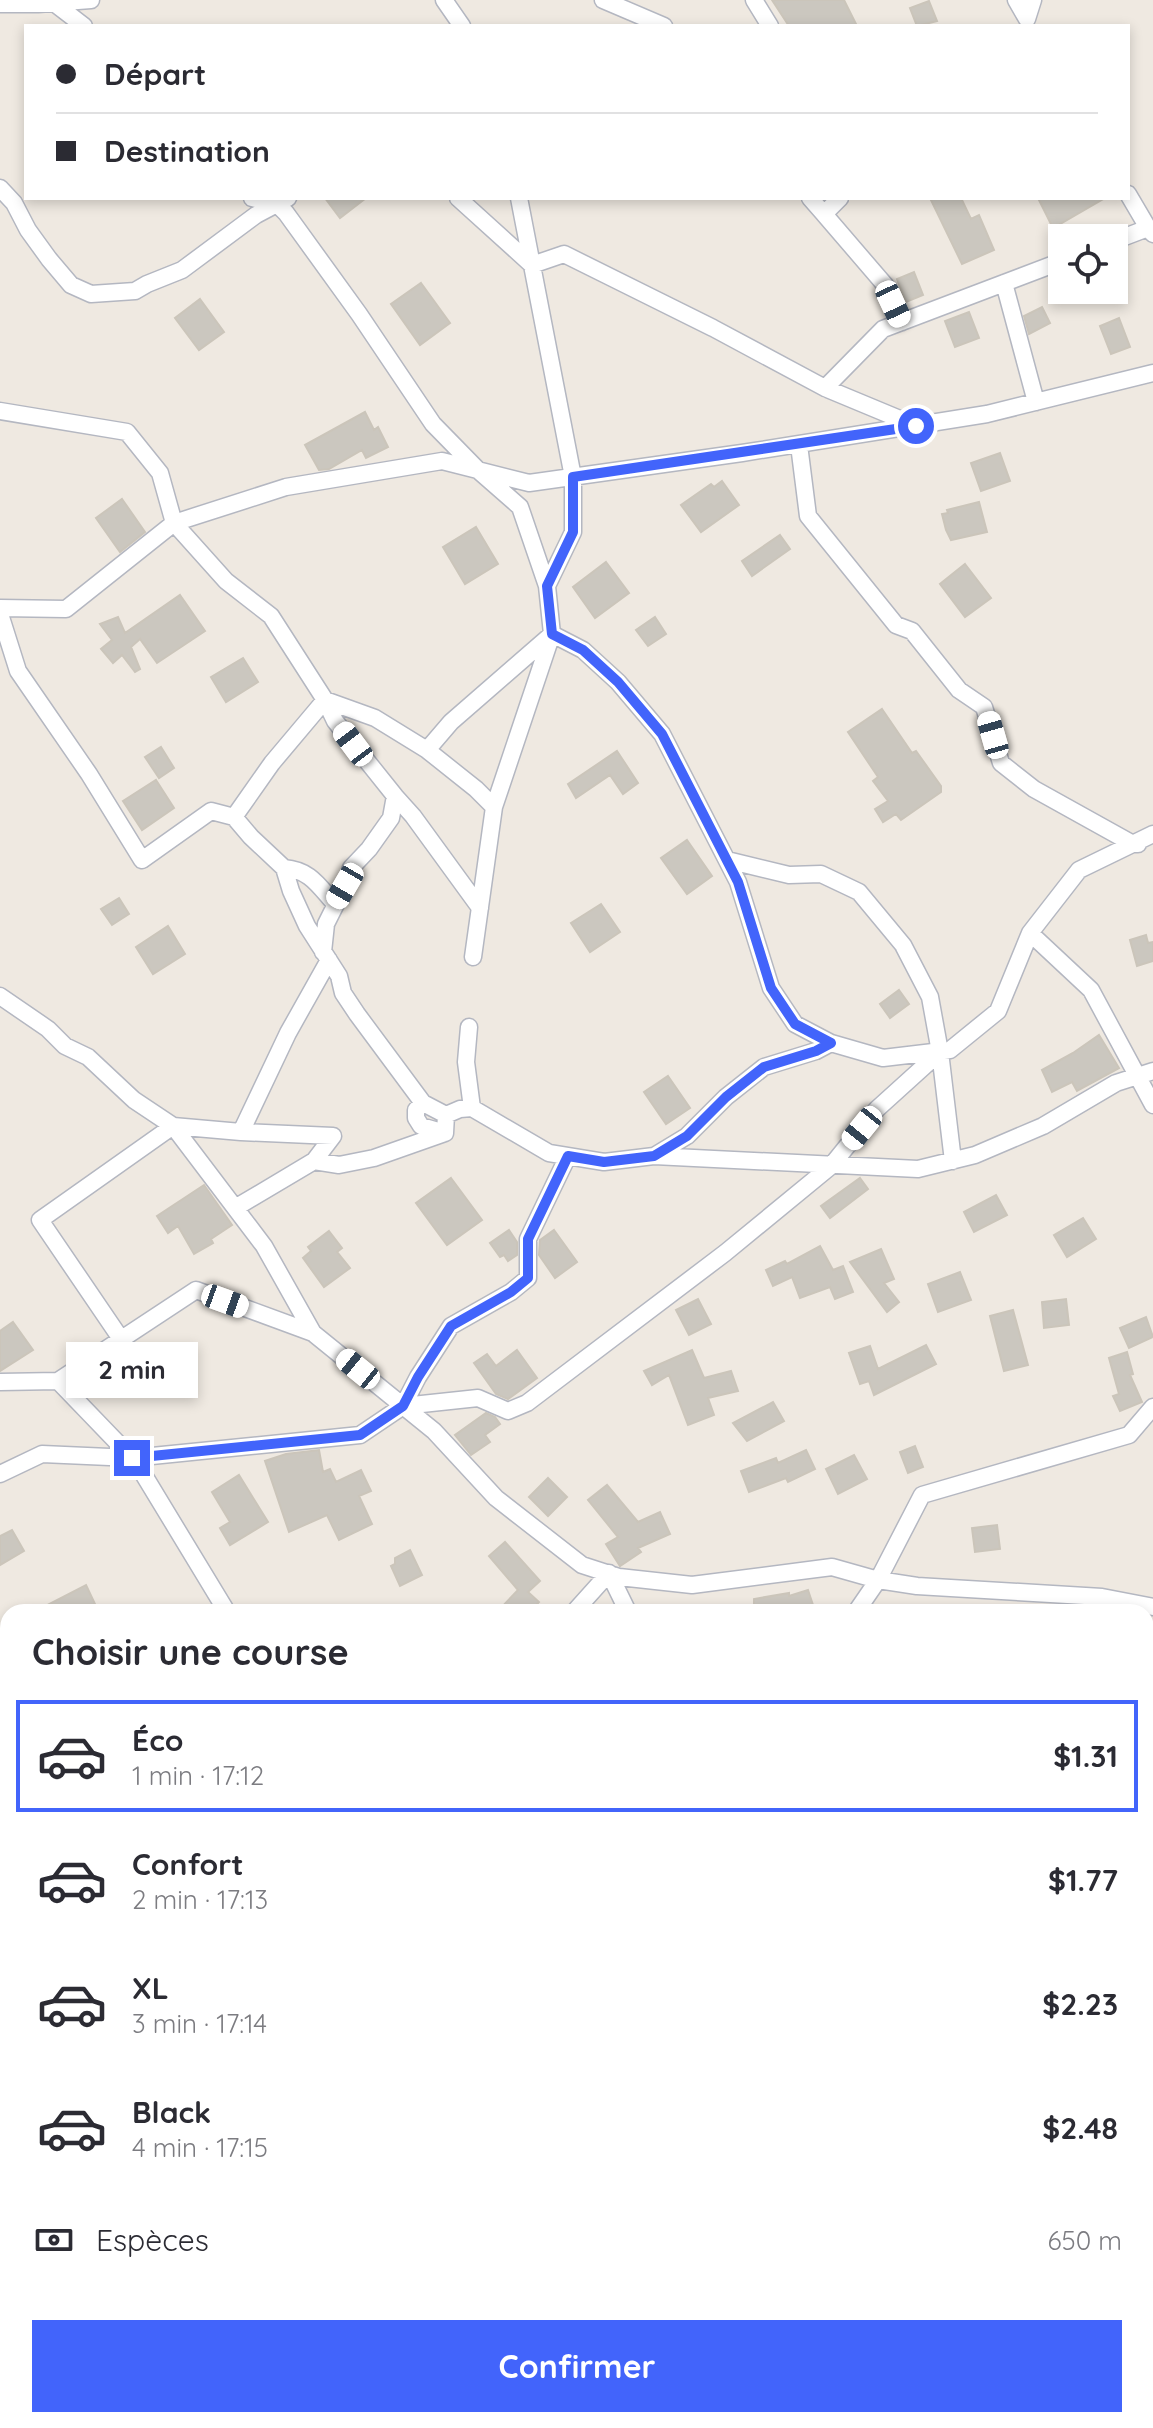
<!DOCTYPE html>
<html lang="fr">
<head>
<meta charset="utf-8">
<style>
  :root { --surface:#fff; --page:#f2f2f3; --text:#2b2b33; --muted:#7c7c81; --line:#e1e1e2; --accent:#4264fb }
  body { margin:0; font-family:Quicksand,sans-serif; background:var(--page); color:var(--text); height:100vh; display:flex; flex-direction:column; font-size:30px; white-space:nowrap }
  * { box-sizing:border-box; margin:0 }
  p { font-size:26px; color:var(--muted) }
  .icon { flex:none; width:44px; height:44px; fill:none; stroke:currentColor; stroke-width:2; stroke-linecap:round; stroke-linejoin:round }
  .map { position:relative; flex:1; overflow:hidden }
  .panel { position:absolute; left:0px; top:1604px; width:1154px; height:824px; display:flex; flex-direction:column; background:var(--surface); border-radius:24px 24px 0 0; box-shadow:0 4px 12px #0003 }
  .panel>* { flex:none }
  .banner { position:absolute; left:24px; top:24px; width:1106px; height:176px; border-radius:0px; box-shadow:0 4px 12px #0003; display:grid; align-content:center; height:176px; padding:0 32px; background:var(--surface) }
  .fabs { position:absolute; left:1048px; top:224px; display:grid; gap:16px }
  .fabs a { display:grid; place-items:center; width:80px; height:80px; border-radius:0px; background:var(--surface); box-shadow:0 4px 12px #0003; font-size:40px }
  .end { position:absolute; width:36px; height:36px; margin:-18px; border:10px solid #4264fb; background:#fff; box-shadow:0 0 0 4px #fff }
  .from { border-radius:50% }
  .bubble { position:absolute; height:56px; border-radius:0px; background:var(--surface); box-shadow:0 4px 12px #0003; font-size:26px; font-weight:700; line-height:56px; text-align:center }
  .car { position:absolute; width:24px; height:48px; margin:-24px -12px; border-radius:10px; box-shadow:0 0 6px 2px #0007; background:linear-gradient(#fff 24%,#345 0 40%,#fff 0 76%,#345 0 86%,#fff 0) }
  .banner b { display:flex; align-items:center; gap:28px; height:76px; font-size:30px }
  .banner b+b { border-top:2px solid var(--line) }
  .banner i { width:20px; height:20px; background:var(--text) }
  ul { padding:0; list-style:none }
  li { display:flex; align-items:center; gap:24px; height:112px; margin:0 16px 12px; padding:0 16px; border:4px solid transparent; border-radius:0px }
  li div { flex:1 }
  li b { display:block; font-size:30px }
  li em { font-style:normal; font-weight:700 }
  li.on { border-color:var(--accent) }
  li>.icon { width:72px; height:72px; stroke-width:1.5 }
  h2 { padding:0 32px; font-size:36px; line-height:96px }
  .pay { display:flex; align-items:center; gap:20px; height:88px; padding:0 32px; font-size:30px }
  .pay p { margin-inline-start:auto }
  .action { display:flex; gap:16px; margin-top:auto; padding:16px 32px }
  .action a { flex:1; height:92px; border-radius:0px; background:var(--accent); color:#fff; font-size:32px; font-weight:700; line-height:92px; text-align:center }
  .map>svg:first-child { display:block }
</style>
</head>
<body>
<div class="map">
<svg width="1153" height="2428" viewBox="0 0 1153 2428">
  <rect width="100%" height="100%" fill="#efe9e1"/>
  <path fill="#cbc7bf" stroke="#cbc5ba" stroke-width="2" d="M772,0H844L857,26H789Z
    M929,1L937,21L917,26L910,8Z
    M325,198H366L340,218Z
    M930,198H961L971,219L979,215L994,250L962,264Z
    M1038,198H1105L1053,228Z
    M914,272L923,295L906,302L897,279Z
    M421,283L450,323L420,345L391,304Z
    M200,299L224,332L199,350L175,318Z
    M1042,307L1050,323L1029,334L1024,316Z
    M969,312L979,338L955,347L945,321Z
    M1119,318L1130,347L1111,354L1100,326Z
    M365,412L374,430L378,427L388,447L366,458L362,450L329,469L319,470L305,445Z
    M1000,453L1010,481L981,491L971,463Z
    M722,481L739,505L701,532L681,505L711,484L714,487Z
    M122,499L145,532L120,552L96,518Z
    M979,502L987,532L951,540L946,530L942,514L948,513L947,510Z
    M476,527L498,564L465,584L443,547Z
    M780,535L790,549L752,576L742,561Z
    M606,562L629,593L595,618L573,587Z
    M965,564L991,598L965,617L940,584Z
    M180,595L205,631L157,663L140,639L131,647L140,669L135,672L122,655L113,663L101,649L112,640L100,624L118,617L125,633Z
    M655,617L666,634L648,646L636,630Z
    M243,658L258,682L226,702L211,677Z
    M882,709L912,753L916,751L941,786V792L901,820L896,814L883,822L875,809L888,801L873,781L878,777L848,732Z
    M161,747L174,768L159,778L145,757Z
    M617,751L638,783L623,794L610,775L576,798L568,784Z
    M156,780L174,808L142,830L123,801Z
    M687,840L712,876L687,894L661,858Z
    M119,898L129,914L112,925L101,909Z
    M601,904L620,932L590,952L571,923Z
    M168,926L185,954L153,974L136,947Z
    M1146,935L1148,943L1153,942V961L1137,966L1130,940Z
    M899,990L909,1004L890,1018L880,1004Z
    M1099,1035L1119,1068L1077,1091L1072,1082L1052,1092L1042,1070L1073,1053Z
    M668,1076L690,1108L666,1124L644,1092Z
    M451,1178L482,1220L447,1245L416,1203Z
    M860,1178L868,1189L830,1218L821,1206Z
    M204,1185L232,1225L211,1239L213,1243L194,1254L178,1226L168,1233L157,1216Z
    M996,1195L1007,1215L974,1232L964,1212Z
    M1083,1218L1096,1239L1067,1257L1054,1235Z
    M509,1230L517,1242V1255L508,1261L504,1255L500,1257L490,1243Z
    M554,1230L577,1262L555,1278L539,1255L540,1240Z
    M329,1231L342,1248L337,1252L350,1268L324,1287L303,1258L311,1251L308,1247Z
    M820,1246L833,1270L843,1266L853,1292L835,1299L830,1287L800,1298L792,1277L773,1286L766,1270L785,1261L787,1264Z
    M881,1249L894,1279L884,1283L899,1302L887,1312L850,1262Z
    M960,1272L971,1300L938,1312L928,1284Z
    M698,1299L711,1324L689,1335L676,1310Z
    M1066,1299L1069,1325L1044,1328L1042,1302Z
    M1013,1310L1028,1365L1004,1371L990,1316Z
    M1146,1317L1153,1337L1129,1348L1120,1328Z
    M13,1322L33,1350L0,1371V1331Z
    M926,1345L936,1364L874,1395L869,1381L860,1384L849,1353L870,1346L878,1369Z
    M517,1350L537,1378L508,1399L496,1394L474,1363L487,1354L496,1366Z
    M692,1350L704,1378L731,1371L738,1391L708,1398L714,1415L688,1425L669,1375L652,1385L644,1371Z
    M1127,1352L1133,1374L1130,1375L1142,1402L1120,1411L1113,1396L1119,1394L1109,1358Z
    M773,1402L784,1421L747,1441L733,1423Z
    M486,1413L495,1417L500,1424L485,1435L490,1442L471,1455L455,1435Z
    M915,1446L923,1467L908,1473L900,1452Z
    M319,1450L323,1472L330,1469L336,1482L361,1470L371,1491L359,1496L372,1524L339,1540L327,1515L289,1532L265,1461L286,1454Z
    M806,1450L815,1469L788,1482L786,1478L749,1492L741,1471L776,1458L778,1463Z
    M854,1455L867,1479L838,1494L826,1469Z
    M239,1475L268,1522L230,1545L220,1528L230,1522L212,1492Z
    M548,1478L567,1497L548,1516L529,1497Z
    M607,1485L638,1522L660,1512L670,1534L638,1548L641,1552L620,1566L606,1544L618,1537L588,1500Z
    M997,1525L1000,1549L975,1552L972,1528Z
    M12,1530L24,1551L0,1565V1536Z
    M505,1542L540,1581L528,1592L539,1602L530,1612H497L518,1590L489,1556Z
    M410,1550L422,1575L400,1586L391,1566L395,1564V1558Z
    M86,1585L95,1604L79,1612H34Z
    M808,1590L813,1605L781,1612H754V1599L789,1593V1596Z"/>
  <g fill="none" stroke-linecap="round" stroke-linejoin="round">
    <g stroke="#b4b7c1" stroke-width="19">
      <path id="street" d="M54,0V3L84,26
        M444,0L462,26
        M603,0L664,26
        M754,0L770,26
        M1016,0L1027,19
        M0,4H38L91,0
        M1027,19L1033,0
        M0,188L14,203L28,230L49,259L71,285L91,294L135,291L147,284L182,270L256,215L288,198
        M1128,194L1148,228
        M252,198L277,204L286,213L359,314L433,424L479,471L520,507L547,586L552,634L494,807
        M458,198L532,265L564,254L713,328L825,388L914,425
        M519,198L573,477V532L547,586
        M810,198L824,214
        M840,198L824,214L885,285L902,322
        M1114,241L1148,228L1153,234
        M1004,283L1036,402
        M825,388L883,329L1062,261
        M0,411L127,432L160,473L174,523L226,581L271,616L325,700L272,763L234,817
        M799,445L808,516L896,625L912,631L959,690L984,707L1001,763L1034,789L1133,844H1138
        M0,608L66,609L174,523L286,487L442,461L529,483L742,453L987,414L1153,373
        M0,614L18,671L89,774L142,860L211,811L234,817L251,837L284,868L291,891L307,926L339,976L343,993L357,1014L423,1103
        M552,634L583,650L618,682L662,734L738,882L771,988L795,1024L831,1043L883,1058L950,1050L998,1011L1030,933L1079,870L1153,834
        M427,750L451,722L551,635
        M395,796L413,816L480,908
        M727,860L789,875L821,874L859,892L903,945L930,997L940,1052L953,1161
        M284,868C310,870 318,885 335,904
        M1030,933L1091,990L1153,1105
        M323,952L326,924L345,886L351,868L369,849L391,818L395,796L335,721L325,700L375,718L427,750L476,789L494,807L473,957
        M0,996L48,1029L65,1046L88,1057L134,1100L173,1126L264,1246L313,1333
        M469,1027L466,1062L472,1108
        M446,1115L460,1109L472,1108L549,1153L604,1162L654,1156L687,1136L726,1097L764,1067L816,1051L831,1043
        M241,1132L288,1033L329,960
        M654,1156L918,1169L975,1155L1043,1126L1116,1083L1153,1071
        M314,1161L339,1165L374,1158L445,1133L446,1115L423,1103L416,1110V1118L421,1126L445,1133
        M121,1339L40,1220L173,1126L241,1132L333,1136L314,1161L235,1208
        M58,1381L136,1462L227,1612
        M0,1382L58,1381L196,1290L313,1333L434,1431L496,1498L582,1565L619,1577L692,1585L832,1567L878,1580L917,1586L1102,1597L1153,1607
        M403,1406L478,1398L508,1411L527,1403L725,1253L831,1166L877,1109L940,1052
        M0,1474L42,1454L132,1458L360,1435L403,1406L418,1377L451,1326L511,1292L528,1278V1239L568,1156
        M574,1612L609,1573L628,1612
        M856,1612L878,1580L922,1495L1129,1435L1153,1407
        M1146,1709L1153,1703
        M0,1767L8,1780
        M1146,1974L1153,1970
        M0,2236L8,2233
        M1146,2328L1153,2334
        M129,2420L133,2428
        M588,2420L593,2428
        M892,2420L893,2428
        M350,2428L364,2420"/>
    </g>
    <use href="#street" stroke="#fff" stroke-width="16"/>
  </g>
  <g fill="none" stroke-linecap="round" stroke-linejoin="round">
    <path stroke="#4264fb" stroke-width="10" d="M132,1458L360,1435L403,1406L418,1377L451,1326L511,1292L528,1278V1239L568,1156L604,1162L654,1156L687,1136L726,1097L764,1067L816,1051L831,1043L795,1024L771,988L738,882L662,734L618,682L583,650L552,634L547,586L573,532V477L916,426"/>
  </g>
</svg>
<div class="fabs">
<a><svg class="icon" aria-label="locate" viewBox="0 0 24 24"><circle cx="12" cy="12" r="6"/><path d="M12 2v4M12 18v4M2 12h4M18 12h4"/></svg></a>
</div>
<i class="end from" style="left:916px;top:426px"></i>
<i class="end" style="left:132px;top:1458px"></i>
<div class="bubble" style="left:66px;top:1342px;width:132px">2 min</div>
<i class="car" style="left:893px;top:304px;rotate:155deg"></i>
<i class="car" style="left:993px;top:735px;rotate:344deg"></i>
<i class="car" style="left:353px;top:744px;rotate:323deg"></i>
<i class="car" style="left:345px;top:886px;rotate:210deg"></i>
<i class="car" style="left:862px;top:1128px;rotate:219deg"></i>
<i class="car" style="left:225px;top:1301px;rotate:110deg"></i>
<i class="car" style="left:358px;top:1369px;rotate:309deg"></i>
<div class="banner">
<b><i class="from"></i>Départ</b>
<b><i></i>Destination</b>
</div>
<section class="panel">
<h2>Choisir une course</h2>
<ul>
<li class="on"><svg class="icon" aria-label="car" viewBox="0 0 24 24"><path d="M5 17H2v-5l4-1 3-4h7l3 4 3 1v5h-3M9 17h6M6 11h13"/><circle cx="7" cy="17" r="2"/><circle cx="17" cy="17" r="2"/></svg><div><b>Éco</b><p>1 min · 17:12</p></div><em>$1.31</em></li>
<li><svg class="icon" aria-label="car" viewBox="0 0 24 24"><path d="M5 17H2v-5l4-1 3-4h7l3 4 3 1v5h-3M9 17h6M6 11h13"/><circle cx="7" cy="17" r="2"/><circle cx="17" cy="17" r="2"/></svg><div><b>Confort</b><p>2 min · 17:13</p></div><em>$1.77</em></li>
<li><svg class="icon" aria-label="car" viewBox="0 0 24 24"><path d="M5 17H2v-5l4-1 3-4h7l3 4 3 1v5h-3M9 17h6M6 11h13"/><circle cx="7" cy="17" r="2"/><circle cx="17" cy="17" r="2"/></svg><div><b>XL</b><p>3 min · 17:14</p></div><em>$2.23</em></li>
<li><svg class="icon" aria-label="car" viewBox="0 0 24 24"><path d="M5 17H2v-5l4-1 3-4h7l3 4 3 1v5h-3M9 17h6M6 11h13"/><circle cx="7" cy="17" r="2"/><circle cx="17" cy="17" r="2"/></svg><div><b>Black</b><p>4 min · 17:15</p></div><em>$2.48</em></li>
</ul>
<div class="pay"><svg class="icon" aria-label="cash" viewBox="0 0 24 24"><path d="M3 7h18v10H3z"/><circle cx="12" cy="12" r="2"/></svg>Espèces<p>650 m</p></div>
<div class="action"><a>Confirmer</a></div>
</section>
</div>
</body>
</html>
